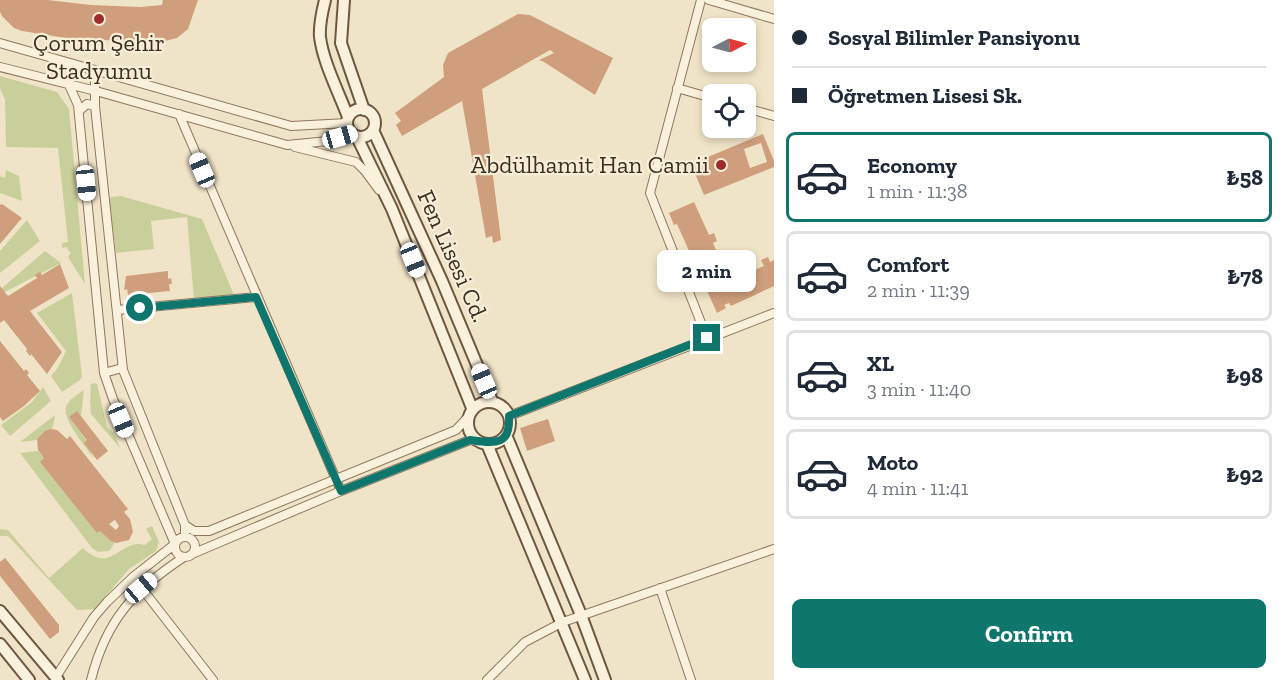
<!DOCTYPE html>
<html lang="en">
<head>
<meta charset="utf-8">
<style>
  :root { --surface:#fff; --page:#f2f2f3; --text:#1f2937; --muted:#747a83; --line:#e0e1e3; --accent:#0f766e }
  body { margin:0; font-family:"Zilla Slab",serif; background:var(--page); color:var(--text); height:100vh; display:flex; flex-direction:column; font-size:22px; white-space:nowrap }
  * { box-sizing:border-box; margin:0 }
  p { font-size:20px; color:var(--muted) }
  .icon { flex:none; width:33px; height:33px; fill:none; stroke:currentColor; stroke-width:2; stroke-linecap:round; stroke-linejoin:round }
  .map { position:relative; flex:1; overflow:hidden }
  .panel { display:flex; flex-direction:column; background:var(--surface); width:510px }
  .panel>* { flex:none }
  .banner { display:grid; align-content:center; height:132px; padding:0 18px; background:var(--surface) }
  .needle { width:39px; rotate:84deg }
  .controls { position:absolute; left:702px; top:18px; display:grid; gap:12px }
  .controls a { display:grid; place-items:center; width:54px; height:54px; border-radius:9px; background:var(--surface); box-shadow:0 3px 9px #0003; font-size:30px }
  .end { position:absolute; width:27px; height:27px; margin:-14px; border:8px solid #0f766e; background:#fff; box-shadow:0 0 0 3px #fff }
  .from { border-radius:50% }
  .bubble { position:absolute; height:42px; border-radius:9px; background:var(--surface); box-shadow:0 3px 9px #0003; font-size:20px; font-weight:700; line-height:42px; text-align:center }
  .car { position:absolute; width:18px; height:36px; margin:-18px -9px; border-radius:8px; box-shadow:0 0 4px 2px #0007; background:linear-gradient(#fff 24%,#345 0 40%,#fff 0 76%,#345 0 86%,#fff 0) }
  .banner b { display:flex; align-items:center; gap:21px; height:57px; font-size:22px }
  .banner b+b { border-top:2px solid var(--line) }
  .banner i { width:15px; height:15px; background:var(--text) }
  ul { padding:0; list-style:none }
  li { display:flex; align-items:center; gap:18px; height:90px; margin:0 12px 9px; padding:0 6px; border:3px solid var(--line); border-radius:9px }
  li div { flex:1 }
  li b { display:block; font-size:22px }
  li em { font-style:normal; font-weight:700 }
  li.on { border-color:var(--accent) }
  li>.icon { width:54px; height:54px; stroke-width:1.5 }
  .primary-button { display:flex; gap:12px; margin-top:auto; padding:12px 18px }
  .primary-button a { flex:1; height:69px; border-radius:9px; background:var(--accent); color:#fff; font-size:24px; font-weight:700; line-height:69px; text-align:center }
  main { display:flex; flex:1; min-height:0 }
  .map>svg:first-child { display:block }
</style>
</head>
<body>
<main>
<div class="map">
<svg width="774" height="680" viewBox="0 0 774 680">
  <rect width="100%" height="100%" fill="#f0e4c8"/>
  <path fill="#c9cf9b" d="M0,76L57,92L69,109L85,284L68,257L71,253L66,247L62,248V243L68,242L58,148L6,147L5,99L0,89Z
    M6,170L19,176L22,201L0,193V176L5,178Z
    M121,196L202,219L234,295L194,300L187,217L151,221L154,249L116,253L109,200L111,197Z
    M27,220L40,241L0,273V251Z
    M45,251L61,263L3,293L2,288Z
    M72,293L82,376L80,380L62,392L51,376L57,369L66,351L37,313Z
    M94,383L97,384L107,427L114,433L120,448L91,414L90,401L91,384Z
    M43,387L51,401L10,436L1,425L32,402Z
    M84,390L80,423L93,458C86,447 62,419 66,407C68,400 78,394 84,390Z
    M55,415C53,438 42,440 20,442Z
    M38,451L113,538L114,544L109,551L98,552L92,548L20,453Z
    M152,526L159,542L156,551L129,569L95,609L77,610L8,536H0V529L8,530L49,578L83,548C111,576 121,537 145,545L152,539L146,529Z"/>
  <path fill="#cf9f7d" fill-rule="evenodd" d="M0,0H48L91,5L140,7L162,5L163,0H198L188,29L177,38L161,42L72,39L22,31L14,28L2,16L0,12Z
    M518,14L530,15L613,58L595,95L544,62L539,60L554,53L550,50L482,89L501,240L493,243L492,236L486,238L462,101L402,136L396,125L401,121L395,113L444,77L443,65L448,53Z
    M763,134L774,161V167L704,195L691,164ZM761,143L767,162L750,168L744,149Z
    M694,202L709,235L714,233L717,241L713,243L728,278L739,273L740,276L764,266L761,260L768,257L770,262L774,260V286L731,306L729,303L724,305L726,308L717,313L677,224L674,225L669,213Z
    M2,204L22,218L0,244V205Z
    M60,264L69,288L30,311L62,352L47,374L31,354L30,356L26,351L27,349L4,320L0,323V286L8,296L37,278L35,275L40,272L42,275Z
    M168,271V279L171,278L172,284H169L170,291L128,295L127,289L124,290L126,276Z
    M0,341L24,371L26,369L29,373L27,375L40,391L24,406L3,421L0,417Z
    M77,411L108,451L97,460L84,443L87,440L69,417Z
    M548,419L555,441L527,451L520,428Z
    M51,429L57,430L67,439L70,436L128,509L124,512L130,519L133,532L129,540L116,543L111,541L100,531L97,533L40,462L44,458L38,450L37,439L45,431ZM115,520L119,526L116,530L109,524Z
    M5,558L59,625V632L50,639L0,576V562Z"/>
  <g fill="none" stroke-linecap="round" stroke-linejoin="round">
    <g stroke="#8d765c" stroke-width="10">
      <path id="street" d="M701,0L650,193L707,338
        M709,0L774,19
        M0,43L291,126L347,123
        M0,67L96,91L287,145L328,141L351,134
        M89,68L95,81V106L123,370L185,525V536
        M677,88L712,98
        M746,108L774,116
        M79,111L87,104L95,106
        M179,114L341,491
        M295,147L356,162L365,171L379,190
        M117,310L257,297
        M104,373L122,368
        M509,416L774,313
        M185,525L194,531H209L456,430L468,417
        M175 547a10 10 0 1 1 20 0a10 10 0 1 1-20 0Z
        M192,554L341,491L470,440L478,441
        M133,577L213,680
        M660,588L691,680
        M56,677L94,617L107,602L133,577L175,544L113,399L104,373L78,105L69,85
        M91,680C106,620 134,590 184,557
        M487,680L525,642L563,622L774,549"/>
    </g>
    <g stroke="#6f573f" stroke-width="14">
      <path id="secondary" d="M325,0C322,12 319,25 320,37C323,62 339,93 348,117
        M344,0L341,43L364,110
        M347 123a14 14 0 1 1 28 0a14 14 0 1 1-28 0Z
        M373,130L442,281L492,401
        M357,137L392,209L472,408
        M468 423a21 21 0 1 1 42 0a21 21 0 1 1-42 0Z
        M506,435L581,615L605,680
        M487,444L585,680
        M0,611L58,680
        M0,644L29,680"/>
    </g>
    <use href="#street" stroke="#faf1dc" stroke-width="8"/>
    <use href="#secondary" stroke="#faf1dc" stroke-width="10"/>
  </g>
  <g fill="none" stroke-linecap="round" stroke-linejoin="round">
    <path stroke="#0f766e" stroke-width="8" d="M140,308L256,297L341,491L470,440C493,443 511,447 509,416L707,338"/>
  </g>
  <g fill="#9e2a2b" stroke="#f7eed8" stroke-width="2">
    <circle cx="99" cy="19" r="6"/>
    <circle cx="721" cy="165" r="6"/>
  </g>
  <g text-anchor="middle" stroke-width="4.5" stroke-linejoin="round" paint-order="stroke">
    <g font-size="24" fill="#3d2e20" stroke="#f7eed8">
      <text x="99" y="51">Çorum Şehir<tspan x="99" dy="28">Stadyumu</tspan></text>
      <text x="709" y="173" text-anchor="end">Abdülhamit Han Camii</text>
    </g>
    <g font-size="24" fill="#3d2e20" stroke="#f7eed8">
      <text transform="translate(453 256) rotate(66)" y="8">Fen Lisesi Cd.</text>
    </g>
  </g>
</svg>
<div class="controls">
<a><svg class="needle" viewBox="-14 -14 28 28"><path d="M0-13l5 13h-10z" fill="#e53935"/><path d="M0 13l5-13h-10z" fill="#747a83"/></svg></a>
<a><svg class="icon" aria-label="locate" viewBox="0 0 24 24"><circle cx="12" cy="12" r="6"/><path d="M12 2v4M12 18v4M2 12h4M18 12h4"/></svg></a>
</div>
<i class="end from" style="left:140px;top:308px"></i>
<i class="end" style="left:707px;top:338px"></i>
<div class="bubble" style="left:657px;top:250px;width:99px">2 min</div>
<i class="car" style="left:340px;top:137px;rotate:74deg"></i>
<i class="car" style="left:202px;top:170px;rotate:337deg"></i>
<i class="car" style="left:86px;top:183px;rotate:174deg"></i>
<i class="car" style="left:413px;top:260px;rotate:158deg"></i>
<i class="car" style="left:484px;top:381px;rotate:337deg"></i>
<i class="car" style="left:121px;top:420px;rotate:157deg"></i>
<i class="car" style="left:141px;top:588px;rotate:50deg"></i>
</div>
<section class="panel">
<div class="banner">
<b><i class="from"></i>Sosyal Bilimler Pansiyonu</b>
<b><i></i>Öğretmen Lisesi Sk.</b>
</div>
<ul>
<li class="on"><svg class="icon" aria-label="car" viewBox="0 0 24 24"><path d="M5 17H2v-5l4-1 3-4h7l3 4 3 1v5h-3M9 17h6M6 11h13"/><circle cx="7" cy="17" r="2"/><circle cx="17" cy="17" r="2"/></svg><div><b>Economy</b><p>1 min · 11:38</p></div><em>₺58</em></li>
<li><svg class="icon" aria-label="car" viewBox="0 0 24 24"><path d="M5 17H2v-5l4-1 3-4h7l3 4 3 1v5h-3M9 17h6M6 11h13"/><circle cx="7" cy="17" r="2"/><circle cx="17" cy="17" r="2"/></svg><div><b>Comfort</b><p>2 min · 11:39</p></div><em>₺78</em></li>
<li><svg class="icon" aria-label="car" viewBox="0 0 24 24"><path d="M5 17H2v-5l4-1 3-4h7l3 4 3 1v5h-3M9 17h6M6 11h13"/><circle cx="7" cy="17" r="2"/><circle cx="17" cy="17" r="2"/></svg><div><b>XL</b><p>3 min · 11:40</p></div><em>₺98</em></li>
<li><svg class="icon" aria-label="car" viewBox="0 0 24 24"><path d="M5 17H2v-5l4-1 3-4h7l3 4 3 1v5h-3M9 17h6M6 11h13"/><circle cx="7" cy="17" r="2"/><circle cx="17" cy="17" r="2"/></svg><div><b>Moto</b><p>4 min · 11:41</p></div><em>₺92</em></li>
</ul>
<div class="primary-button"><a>Confirm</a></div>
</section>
</main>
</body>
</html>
